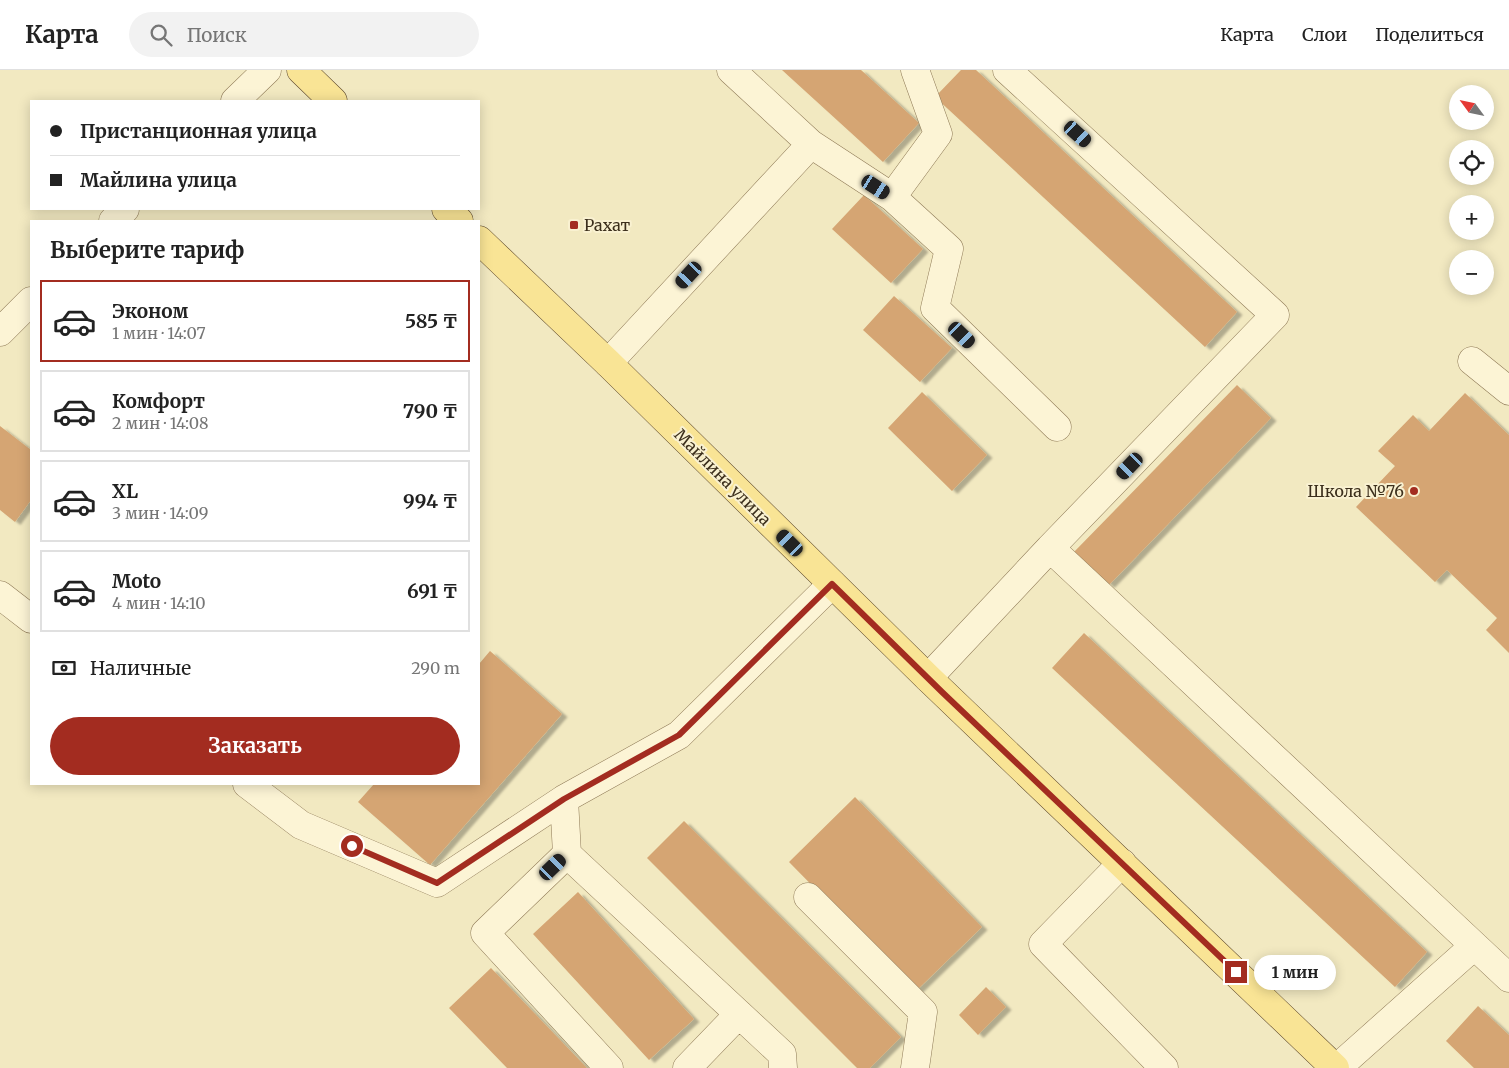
<!DOCTYPE html>
<html lang="ru">
<head>
<meta charset="utf-8">
<style>
  :root { --surface:#fff; --page:#f2f2f2; --text:#222; --muted:#767676; --line:#e0e0e0; --accent:#a32c20 }
  body { margin:0; font-family:Merriweather,serif; background:var(--page); color:var(--text); height:100vh; display:flex; flex-direction:column; font-size:19px; white-space:nowrap }
  * { box-sizing:border-box; margin:0 }
  p { font-size:16px; color:var(--muted) }
  .icon { flex:none; width:28px; height:28px; fill:none; stroke:currentColor; stroke-width:2; stroke-linecap:round; stroke-linejoin:round }
  .map { position:relative; flex:1; overflow:hidden }
  .panel { position:absolute; left:30px; top:150px; width:450px; height:565px; display:flex; flex-direction:column; background:var(--surface); border-radius:0px; box-shadow:0 2px 12px #0003 }
  .panel>* { flex:none }
  .top-card { position:absolute; left:30px; top:30px; width:450px; height:110px; border-radius:0px; box-shadow:0 2px 12px #0003; display:grid; align-content:center; height:110px; padding:0 20px; background:var(--surface) }
  .needle { width:32px; rotate:303deg }
  .fabs { position:absolute; left:1449px; top:15px; display:grid; gap:10px }
  .fabs a { display:grid; place-items:center; width:45px; height:45px; border-radius:50%; background:var(--surface); box-shadow:0 2px 12px #0003; font-size:25px }
  .end { position:absolute; width:22px; height:22px; margin:-11px; border:6px solid #a32c20; background:#fff; box-shadow:0 0 0 2px #fff }
  .from { border-radius:50% }
  .bubble { position:absolute; height:35px; border-radius:18px; background:var(--surface); box-shadow:0 2px 12px #0003; font-size:16px; font-weight:700; line-height:35px; text-align:center }
  .car { position:absolute; width:15px; height:30px; margin:-15px -8px; border-radius:6px; box-shadow:0 0 4px 1px #0007; background:linear-gradient(#222 24%,#8ab4d8 0 40%,#222 0 76%,#8ab4d8 0 86%,#222 0) }
  .top-card b { display:flex; align-items:center; gap:18px; height:48px; font-size:19px }
  .top-card b+b { border-top:1px solid var(--line) }
  .top-card i { width:12px; height:12px; background:var(--text) }
  ul { padding:0; list-style:none }
  li { display:flex; align-items:center; gap:15px; height:82px; margin:0 10px 8px; padding:0 10px; border:2px solid var(--line); border-radius:0px }
  li div { flex:1 }
  li b { display:block; font-size:19px }
  li em { font-style:normal; font-weight:700 }
  li.on { border-color:var(--accent) }
  li>.icon { width:45px; height:45px; stroke-width:1.5 }
  h2 { padding:0 20px; font-size:22px; line-height:60px }
  .pay { display:flex; align-items:center; gap:12px; height:55px; padding:0 20px; font-size:19px }
  .pay p { margin-inline-start:auto }
  .action { display:flex; gap:10px; margin-top:auto; padding:10px 20px }
  .action a { flex:1; height:58px; border-radius:30px; background:var(--accent); color:#fff; font-size:20px; font-weight:700; line-height:58px; text-align:center }
  header { display:flex; align-items:center; gap:30px; box-sizing:border-box; height:70px; padding:0 25px; background:var(--surface); border-bottom:1px solid var(--line) }
  header strong { font-size:24px }
  nav { display:flex; gap:28px; margin-inline-start:auto; font-size:18px }
  .search { width:350px; height:45px; background:var(--page); display:flex; align-items:center; gap:12px; box-sizing:border-box; padding:0 18px; border-radius:28px; color:var(--muted); font-size:19px }
  .map>svg:first-child { display:block }
</style>
</head>
<body>
<header>
<strong>Карта</strong>
<div class="search"><svg class="icon" aria-label="search" viewBox="0 0 24 24"><circle cx="10" cy="10" r="6"/><path d="M15 15l6 6"/></svg>Поиск</div>
<nav><a>Карта</a><a>Слои</a><a>Поделиться</a></nav>
</header>
<div class="map">
<svg width="1509" height="998" viewBox="0 0 1509 998">
  <defs>
    <filter id="shadow"><feDropShadow dx="5.5" dy="3" stdDeviation="1" flood-color="#0004"/></filter>
  </defs>
  <rect width="100%" height="100%" fill="#f2e9c1"/>
  <path fill="#d5a573" filter="url(#shadow)" d="M782,0H861L919,53L883,92Z
    M961,0H976L1237,242L1205,277L935,27Z
    M864,125L923,179L891,213L832,159Z
    M894,226L952,278L920,312L863,260Z
    M1237,315L1271,348L1109,515L1074,482Z
    M922,322L987,385L952,421L888,358Z
    M1465,323L1509,365V583L1486,560L1497,548L1447,500L1435,512L1356,437L1395,396L1378,381L1413,345L1429,361Z
    M0,356L31,380V430L15,452L0,440Z
    M1084,563L1427,882L1395,917L1052,598Z
    M490,581L562,644L430,795L358,732L374,714H479V594Z
    M855,727L982,857L916,921L789,792Z
    M684,751L901,967L870,998H857L647,788Z
    M578,822L694,949L649,990L533,864Z
    M491,898L587,998H507L449,938Z
    M986,917L1006,937L978,965L959,945Z
    M1478,936L1509,965V998H1474L1446,971Z"/>
  <g fill="none" stroke-linecap="round" stroke-linejoin="round">
    <g stroke="#8e7956" stroke-width="29">
      <path id="minor" d="M1007,0L1275,245L1050,478
        M235,31L267,0
        M811,74L892,127L949,179L935,238L1057,357
        M892,127L938,64L915,0
        M113,151L125,139
        M0,262L31,231
        M1472,291L1509,321
        M608,293L811,74L731,0
        M0,525L31,549
        M928,608L1050,478L1509,908
        M247,714L301,755L437,813L564,729L679,665L832,514
        M564,729L567,784L782,984L783,998
        M567,784L485,863L609,998
        M1122,793L1043,874L1164,998
        M808,827L923,942L915,998
        M687,998L739,944
        M1337,998L1474,876"/>
    </g>
    <g stroke="#5b462b" stroke-width="29">
      <path id="major" d="M301,0L333,31
        M446,139L459,151
        M479,170L608,293L928,608L1335,998"/>
    </g>
    <use href="#minor" stroke="#fcf4d5" stroke-width="28"/>
    <use href="#major" stroke="#f9e495" stroke-width="28"/>
  </g>
  <g fill="none" stroke-linecap="round" stroke-linejoin="round">
    <path stroke="#a32c20" stroke-width="6" d="M352,776L437,813L564,729L679,665L832,514L942,622L1236,902"/>
  </g>
  <g fill="#a32c20" stroke="#f9f1d1" stroke-width="2">
    <rect x="569" y="150" width="10" height="10" rx="2.5"/>
    <circle cx="1414" cy="421" r="5"/>
  </g>
  <g text-anchor="middle" stroke-width="4" stroke-linejoin="round" paint-order="stroke">
    <g font-size="16" fill="#3c2f1c" stroke="#f9f1d1" text-anchor="start">
      <text x="584" y="161">Рахат</text>
      <text x="1404" y="427" text-anchor="end">Школа №76</text>
    </g>
    <g font-size="16" fill="#3c2f1c" stroke="#f9f1d1">
      <text transform="translate(723 407) rotate(45)" y="6">Майлина улица</text>
    </g>
  </g>
</svg>
<div class="fabs">
<a><svg class="needle" viewBox="-14 -14 28 28"><path d="M0-13l5 13h-10z" fill="#e53935"/><path d="M0 13l5-13h-10z" fill="#767676"/></svg></a>
<a><svg class="icon" aria-label="locate" viewBox="0 0 24 24"><circle cx="12" cy="12" r="6"/><path d="M12 2v4M12 18v4M2 12h4M18 12h4"/></svg></a>
<a>+</a>
<a>−</a>
</div>
<i class="end from" style="left:352px;top:776px"></i>
<i class="end" style="left:1236px;top:902px"></i>
<div class="bubble" style="left:1254px;top:885px;width:82px">1 мин</div>
<i class="car" style="left:1078px;top:64px;rotate:132deg"></i>
<i class="car" style="left:876px;top:117px;rotate:123deg"></i>
<i class="car" style="left:689px;top:205px;rotate:223deg"></i>
<i class="car" style="left:962px;top:265px;rotate:134deg"></i>
<i class="car" style="left:1130px;top:396px;rotate:224deg"></i>
<i class="car" style="left:790px;top:473px;rotate:315deg"></i>
<i class="car" style="left:553px;top:797px;rotate:46deg"></i>
<div class="top-card">
<b><i class="from"></i>Пристанционная улица</b>
<b><i></i>Майлина улица</b>
</div>
<section class="panel">
<h2>Выберите тариф</h2>
<ul>
<li class="on"><svg class="icon" aria-label="car" viewBox="0 0 24 24"><path d="M5 17H2v-5l4-1 3-4h7l3 4 3 1v5h-3M9 17h6M6 11h13"/><circle cx="7" cy="17" r="2"/><circle cx="17" cy="17" r="2"/></svg><div><b>Эконом</b><p>1 мин · 14:07</p></div><em>585 ₸</em></li>
<li><svg class="icon" aria-label="car" viewBox="0 0 24 24"><path d="M5 17H2v-5l4-1 3-4h7l3 4 3 1v5h-3M9 17h6M6 11h13"/><circle cx="7" cy="17" r="2"/><circle cx="17" cy="17" r="2"/></svg><div><b>Комфорт</b><p>2 мин · 14:08</p></div><em>790 ₸</em></li>
<li><svg class="icon" aria-label="car" viewBox="0 0 24 24"><path d="M5 17H2v-5l4-1 3-4h7l3 4 3 1v5h-3M9 17h6M6 11h13"/><circle cx="7" cy="17" r="2"/><circle cx="17" cy="17" r="2"/></svg><div><b>XL</b><p>3 мин · 14:09</p></div><em>994 ₸</em></li>
<li><svg class="icon" aria-label="car" viewBox="0 0 24 24"><path d="M5 17H2v-5l4-1 3-4h7l3 4 3 1v5h-3M9 17h6M6 11h13"/><circle cx="7" cy="17" r="2"/><circle cx="17" cy="17" r="2"/></svg><div><b>Moto</b><p>4 мин · 14:10</p></div><em>691 ₸</em></li>
</ul>
<div class="pay"><svg class="icon" aria-label="cash" viewBox="0 0 24 24"><path d="M3 7h18v10H3z"/><circle cx="12" cy="12" r="2"/></svg>Наличные<p>290 m</p></div>
<div class="action"><a>Заказать</a></div>
</section>
</div>
</body>
</html>
